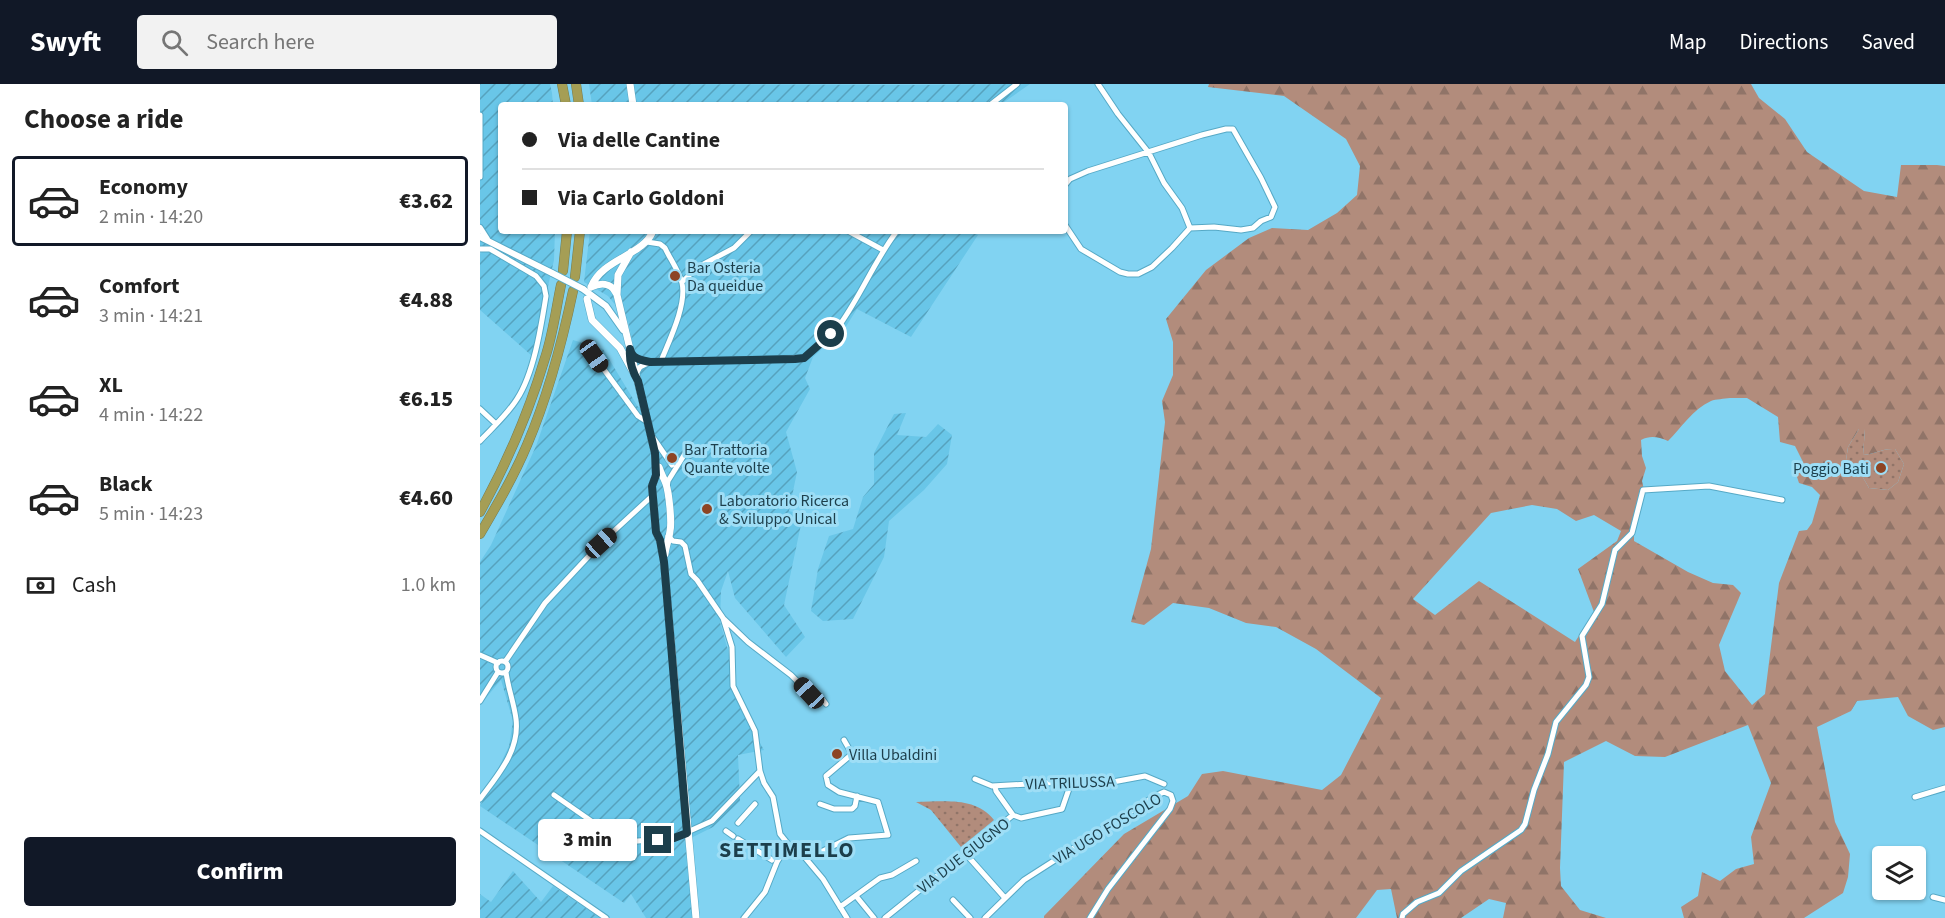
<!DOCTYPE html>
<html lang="en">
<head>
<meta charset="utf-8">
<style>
  :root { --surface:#fff; --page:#f2f2f2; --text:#222; --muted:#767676; --line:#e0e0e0; --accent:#111827 }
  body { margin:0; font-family:"Source Sans 3",sans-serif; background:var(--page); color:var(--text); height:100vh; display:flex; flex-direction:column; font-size:22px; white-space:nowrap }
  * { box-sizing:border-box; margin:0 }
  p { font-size:20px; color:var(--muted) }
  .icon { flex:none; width:33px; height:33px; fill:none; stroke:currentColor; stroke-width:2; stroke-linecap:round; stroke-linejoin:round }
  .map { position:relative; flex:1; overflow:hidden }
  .panel { display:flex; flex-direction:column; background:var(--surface); width:480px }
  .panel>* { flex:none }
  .banner { position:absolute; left:18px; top:18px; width:570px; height:132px; border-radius:6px; box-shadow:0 2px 4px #0004; display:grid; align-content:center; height:132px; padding:0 24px; background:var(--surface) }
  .controls { position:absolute; left:1392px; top:762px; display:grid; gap:12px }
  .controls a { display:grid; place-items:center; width:54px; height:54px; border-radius:6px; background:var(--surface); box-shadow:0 2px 4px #0004; font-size:30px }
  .end { position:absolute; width:27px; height:27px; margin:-14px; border:8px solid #1c3e4b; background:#fff; box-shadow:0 0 0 3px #fff }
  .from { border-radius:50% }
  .bubble { position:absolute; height:42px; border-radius:6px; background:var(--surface); box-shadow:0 2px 4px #0004; font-size:20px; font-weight:800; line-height:42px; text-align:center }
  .car { position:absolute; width:18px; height:36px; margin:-18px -9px; border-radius:8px; box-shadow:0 0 4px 2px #0007; background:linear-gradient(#222 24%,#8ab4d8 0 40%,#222 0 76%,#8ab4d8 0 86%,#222 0) }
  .banner b { display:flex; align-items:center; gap:21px; height:57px; font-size:22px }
  .banner b+b { border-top:2px solid var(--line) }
  .banner i { width:15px; height:15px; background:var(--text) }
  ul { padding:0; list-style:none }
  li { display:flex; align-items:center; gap:18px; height:90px; margin:0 12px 9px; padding:0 12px; border:3px solid transparent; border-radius:6px }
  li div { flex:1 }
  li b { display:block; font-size:22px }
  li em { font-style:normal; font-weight:800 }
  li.selected { border-color:var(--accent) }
  li>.icon { width:54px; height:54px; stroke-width:1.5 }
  h2 { padding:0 24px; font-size:27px; line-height:72px }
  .pay { display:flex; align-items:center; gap:15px; height:66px; padding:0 24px; font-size:22px }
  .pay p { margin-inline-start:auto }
  .cta { display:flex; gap:12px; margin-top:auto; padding:12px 24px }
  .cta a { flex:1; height:69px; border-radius:6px; background:var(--accent); color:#fff; font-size:24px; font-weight:800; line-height:69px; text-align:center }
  header { display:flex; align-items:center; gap:36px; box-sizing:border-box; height:84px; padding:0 30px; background:var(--accent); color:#fff }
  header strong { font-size:28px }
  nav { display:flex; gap:33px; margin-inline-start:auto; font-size:21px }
  .search { width:420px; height:54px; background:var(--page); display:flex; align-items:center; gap:15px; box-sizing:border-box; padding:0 21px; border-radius:6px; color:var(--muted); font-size:22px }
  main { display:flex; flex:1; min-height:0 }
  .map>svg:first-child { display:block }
</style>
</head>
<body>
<header>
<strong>Swyft</strong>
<div class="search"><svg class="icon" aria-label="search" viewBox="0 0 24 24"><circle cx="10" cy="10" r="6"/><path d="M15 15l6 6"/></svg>Search here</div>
<nav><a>Map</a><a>Directions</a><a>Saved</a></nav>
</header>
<main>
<section class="panel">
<h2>Choose a ride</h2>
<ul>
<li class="selected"><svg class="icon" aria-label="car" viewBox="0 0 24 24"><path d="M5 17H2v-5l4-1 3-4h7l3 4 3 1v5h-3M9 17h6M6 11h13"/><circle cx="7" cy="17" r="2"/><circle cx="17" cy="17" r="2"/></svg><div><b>Economy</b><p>2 min · 14:20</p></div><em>€3.62</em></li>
<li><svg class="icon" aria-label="car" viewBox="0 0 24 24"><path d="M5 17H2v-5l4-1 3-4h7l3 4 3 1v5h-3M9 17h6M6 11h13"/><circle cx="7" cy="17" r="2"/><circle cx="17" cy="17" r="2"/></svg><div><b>Comfort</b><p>3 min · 14:21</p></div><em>€4.88</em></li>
<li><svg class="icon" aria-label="car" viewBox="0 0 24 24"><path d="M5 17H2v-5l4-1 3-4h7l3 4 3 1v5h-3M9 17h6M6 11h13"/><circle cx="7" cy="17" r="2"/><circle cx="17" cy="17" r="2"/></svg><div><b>XL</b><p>4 min · 14:22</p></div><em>€6.15</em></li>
<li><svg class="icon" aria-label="car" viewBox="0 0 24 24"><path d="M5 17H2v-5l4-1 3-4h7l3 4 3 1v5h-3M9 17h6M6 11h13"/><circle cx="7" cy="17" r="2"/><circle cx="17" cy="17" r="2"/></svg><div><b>Black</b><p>5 min · 14:23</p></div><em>€4.60</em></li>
</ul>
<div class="pay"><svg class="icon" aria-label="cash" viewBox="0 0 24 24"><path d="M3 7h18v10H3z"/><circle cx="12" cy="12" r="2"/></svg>Cash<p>1.0 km</p></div>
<div class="cta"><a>Confirm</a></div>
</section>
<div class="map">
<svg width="1465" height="834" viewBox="0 0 1465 834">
  <defs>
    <pattern id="industrial-furrows" width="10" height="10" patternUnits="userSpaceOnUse" patternTransform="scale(1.5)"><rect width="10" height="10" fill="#69c6e8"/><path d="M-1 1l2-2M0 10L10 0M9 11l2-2" fill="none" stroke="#56a2be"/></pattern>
    <pattern id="grass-dots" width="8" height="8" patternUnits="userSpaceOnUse" patternTransform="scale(1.5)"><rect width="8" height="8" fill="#b28c7c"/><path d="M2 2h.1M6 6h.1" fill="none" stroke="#907468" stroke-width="1.8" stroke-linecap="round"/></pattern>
    <pattern id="forest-firs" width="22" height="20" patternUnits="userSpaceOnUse" patternTransform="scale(1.5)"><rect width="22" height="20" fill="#b28c7c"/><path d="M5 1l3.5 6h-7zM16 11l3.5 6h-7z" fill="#907468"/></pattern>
  </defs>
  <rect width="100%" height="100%" fill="#81d3f2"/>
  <path fill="url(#industrial-furrows)" d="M0,0H70L72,9L73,21H21V147H75L74,176L52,272L0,226V170L4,165L0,162Z
    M109,0L439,1L550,0L520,21H112Z
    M110,147H492L498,151L431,253L377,225L365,244L333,273L325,294L330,305L306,348L317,388L309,427L323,431L304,521L325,553L306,573L255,514L248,487L241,507L240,538L248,566L258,620L284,666L258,671L260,717L233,743L211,754L219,834H166L151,810L144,819L0,722L29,662L33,637L21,596L0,621V478L11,461L56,362L93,256L123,265L158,323L166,322L148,237L128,212L104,198Z
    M426,329L417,351L446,353L458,340L472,351L467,380L444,406L409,437L404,473L373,535L343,537L331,527L338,485L349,452L373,445L383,413L394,400V369L414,330Z
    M33,787L61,818L73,802L120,834H0V810L11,818Z"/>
  <path fill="url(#grass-dots)" d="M1379,345H1385L1383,371C1395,370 1403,364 1415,365L1424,380L1418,398L1408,406L1389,404L1381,390L1365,383L1368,363Z
    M436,718C463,718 495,712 514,736L481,763L451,726Z"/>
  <path fill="url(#forest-firs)" fill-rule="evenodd" d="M729,0H1271L1279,14L1305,35L1327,68L1384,107L1417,113L1421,81H1457L1465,82V643L1453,646L1428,632L1418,613L1377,617L1371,627L1337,643L1355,738L1370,770L1368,793L1363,809L1324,834H1204L1201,823L1218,812L1222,788L1240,797L1256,785L1274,780L1271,753L1291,699L1268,641L1185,673L1155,672L1126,657L1084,678L1080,784L1081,802L1100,826L1126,834H1023L1026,819L1009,815L981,834H917L911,805L897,806L876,834H564V832L644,750L708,712L722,690L743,687L842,706L861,691L901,614L836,565L796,543L766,539L729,524L693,519L664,541L651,538L671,465L685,338L682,317L693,291V258L686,235L726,186L769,154L792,144L828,146L857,129L877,111L880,82L866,55L804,12L728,3ZM1250,314H1267L1298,333L1300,358L1315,362L1323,378L1316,390L1319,399L1332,403L1340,411L1332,439L1327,446L1319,447L1299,499L1285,610L1272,621L1245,587L1239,561L1261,509L1253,501L1233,499L1208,488L1154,457V433L1165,410L1162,397L1166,384L1162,372L1161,356C1171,351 1178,353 1188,357C1201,344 1213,325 1231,317C1236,315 1244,315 1250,314ZM1379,345H1385L1383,371C1395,370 1403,364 1415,365L1424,380L1418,398L1408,406L1389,404L1381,390L1365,383L1368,363ZM1052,421L1077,425L1096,437L1114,431L1141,447L1137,457L1098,485L1114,528L1095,558L999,497L955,531L933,515L1011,429Z"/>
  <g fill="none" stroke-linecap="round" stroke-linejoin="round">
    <g stroke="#56a9c6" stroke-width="7">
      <path id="minor" d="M618,0L638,30L669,69L684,99L702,124L710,144
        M510,21L537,0
        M0,31V93
        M585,101L590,95L608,87L722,51L746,45H753L781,94L795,123L791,133L781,137L773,144L761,146L734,143L710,144L692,164L672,183L658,190H648L640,188L601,165L585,141
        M368,147L403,166
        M167,158L180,160L185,164C190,175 199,187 202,199C207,221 189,257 181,277
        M0,165H10L56,192L64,202L66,212C61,243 54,289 37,315C27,331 13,343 0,357
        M202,198L218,183L254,164L271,147
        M151,270L157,275L170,278L324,274C337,264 352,251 361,239C382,209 395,176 417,147
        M114,272L158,332L169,339
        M156,290L160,283L170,278
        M0,325L16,340
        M172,352L192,381
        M187,404L188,397L206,368L209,365
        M188,452L193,457L201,458L205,462L211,490L217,496L243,534L252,563L253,602L275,647L280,687L284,699L293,713L300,750L308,760L322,770L343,795L367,834
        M244,535L268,558L311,591L329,609L343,616L346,620
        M0,571L18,579
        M16 583a6 6 0 1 1 12 0a6 6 0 1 1-12 0Z
        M25,578L65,519L121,459L172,412
        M0,617L18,588
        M495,695L512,702L583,698L622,700L665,692L684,700
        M515,702L516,707L533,731
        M74,711L127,748L146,758L194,754L232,737L280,687
        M1435,713L1465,704
        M0,715C18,691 40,666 36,635C34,619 28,604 26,588
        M340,720L354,725H372L375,722L377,712
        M258,739L275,720
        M0,747L126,834
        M246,747L253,752
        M258,755L292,776
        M485,769L525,814
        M326,774L333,769L343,767L369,754L408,751L398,718L359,708L348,701L346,692L372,670L364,656
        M376,812L394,834
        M1453,813L1465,816
        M473,816L490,834
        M360,823L400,794L412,791L436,777
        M264,834L285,808L297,778L308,760
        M405,834L533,731L541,734L582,725L591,699
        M505,834L544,796L558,787L675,712L684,708L691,711L693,717L690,725L628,805L610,834
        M922,834L923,830L937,818L959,809L981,787L1041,746L1045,740L1054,706L1068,670L1076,638L1106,601L1109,593L1102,552L1122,520L1135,466L1152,449L1163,406L1229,402L1302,416"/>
    </g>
    <g stroke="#56a9c6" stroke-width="8">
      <path id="tertiary" d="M0,144L7,155
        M0,153L72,189
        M103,205L126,222L143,246"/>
    </g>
    <g stroke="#56a9c6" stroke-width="8">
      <path id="secondary" d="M150,0L153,21
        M151,168L138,191L137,211L175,369L176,391L172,402L176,448L181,459L184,479L216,834
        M111,203C123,174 163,172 173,147
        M111,203C120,199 131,198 136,209
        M107,215L112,236L140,264L152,286
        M179,383C181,390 184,394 186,400C189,409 192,438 190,447C189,455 186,462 185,470"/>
    </g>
    <g stroke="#757c52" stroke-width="10">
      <path id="motorway" d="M82,0L86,21
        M96,0L99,21
        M83,187L87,147
        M95,193L100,147
        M0,428C27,379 49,328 65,274C73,250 76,225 81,201
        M0,450C17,421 34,392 47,361C68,312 82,259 93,207"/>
    </g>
    <use href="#minor" stroke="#fff" stroke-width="5"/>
    <use href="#tertiary" stroke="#fff" stroke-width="6"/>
    <use href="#secondary" stroke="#fff" stroke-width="7"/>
    <use href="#motorway" stroke="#a59e55" stroke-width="9"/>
    <g stroke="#56a9c6" stroke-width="8" stroke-linecap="butt">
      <path id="tertiary-bridge" d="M72,189L103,205"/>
    </g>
    <use href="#tertiary-bridge" stroke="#fff" stroke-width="6"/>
  </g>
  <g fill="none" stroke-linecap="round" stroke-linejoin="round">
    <path stroke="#1c3e4b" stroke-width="8" d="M178,756L194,754L207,749L184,478L180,456L176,448L172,402L176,391L175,369L158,297C152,287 149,277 150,265C152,275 161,276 170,278L315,275L324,274L351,250"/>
  </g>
  <g fill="#8d4524" stroke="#9edef6" stroke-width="2">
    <circle cx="195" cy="192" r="6"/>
    <circle cx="192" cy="374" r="6"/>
    <circle cx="1401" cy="384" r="6"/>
    <circle cx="227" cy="425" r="6"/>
    <circle cx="357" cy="670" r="6"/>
  </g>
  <g text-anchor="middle" stroke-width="6" stroke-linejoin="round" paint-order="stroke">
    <g font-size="16" fill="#1c3e4b" stroke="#9edef6" text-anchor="start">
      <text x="207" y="189">Bar Osteria<tspan x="207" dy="18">Da queidue</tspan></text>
      <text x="204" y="371">Bar Trattoria<tspan x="204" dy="18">Quante volte</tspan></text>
      <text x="1389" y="390" text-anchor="end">Poggio Bati</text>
      <text x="239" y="422">Laboratorio Ricerca<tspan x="239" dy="18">&amp; Sviluppo Unical</tspan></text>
      <text x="369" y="676">Villa Ubaldini</text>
    </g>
    <g font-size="16" fill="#1c3e4b" stroke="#9edef6">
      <text transform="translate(590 698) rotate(-2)" y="6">VIA TRILUSSA</text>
      <text transform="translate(627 744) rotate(-31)" y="6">VIA UGO FOSCOLO</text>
      <text transform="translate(483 771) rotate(-38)" y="6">VIA DUE GIUGNO</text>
    </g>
    <g font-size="22" font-weight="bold" letter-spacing="1.5" fill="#1c3e4b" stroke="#9edef6">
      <text x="307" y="773">SETTIMELLO</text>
    </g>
  </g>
</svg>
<div class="controls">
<a><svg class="icon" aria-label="layers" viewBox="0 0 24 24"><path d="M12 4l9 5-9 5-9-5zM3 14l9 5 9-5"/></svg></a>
</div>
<i class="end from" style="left:351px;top:250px"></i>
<i class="end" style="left:178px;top:756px"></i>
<div class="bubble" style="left:58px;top:735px;width:99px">3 min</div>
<i class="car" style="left:114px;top:272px;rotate:145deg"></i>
<i class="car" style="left:121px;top:459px;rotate:48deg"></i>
<i class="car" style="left:329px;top:609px;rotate:317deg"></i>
<div class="banner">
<b><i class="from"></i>Via delle Cantine</b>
<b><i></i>Via Carlo Goldoni</b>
</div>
</div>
</main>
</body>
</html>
